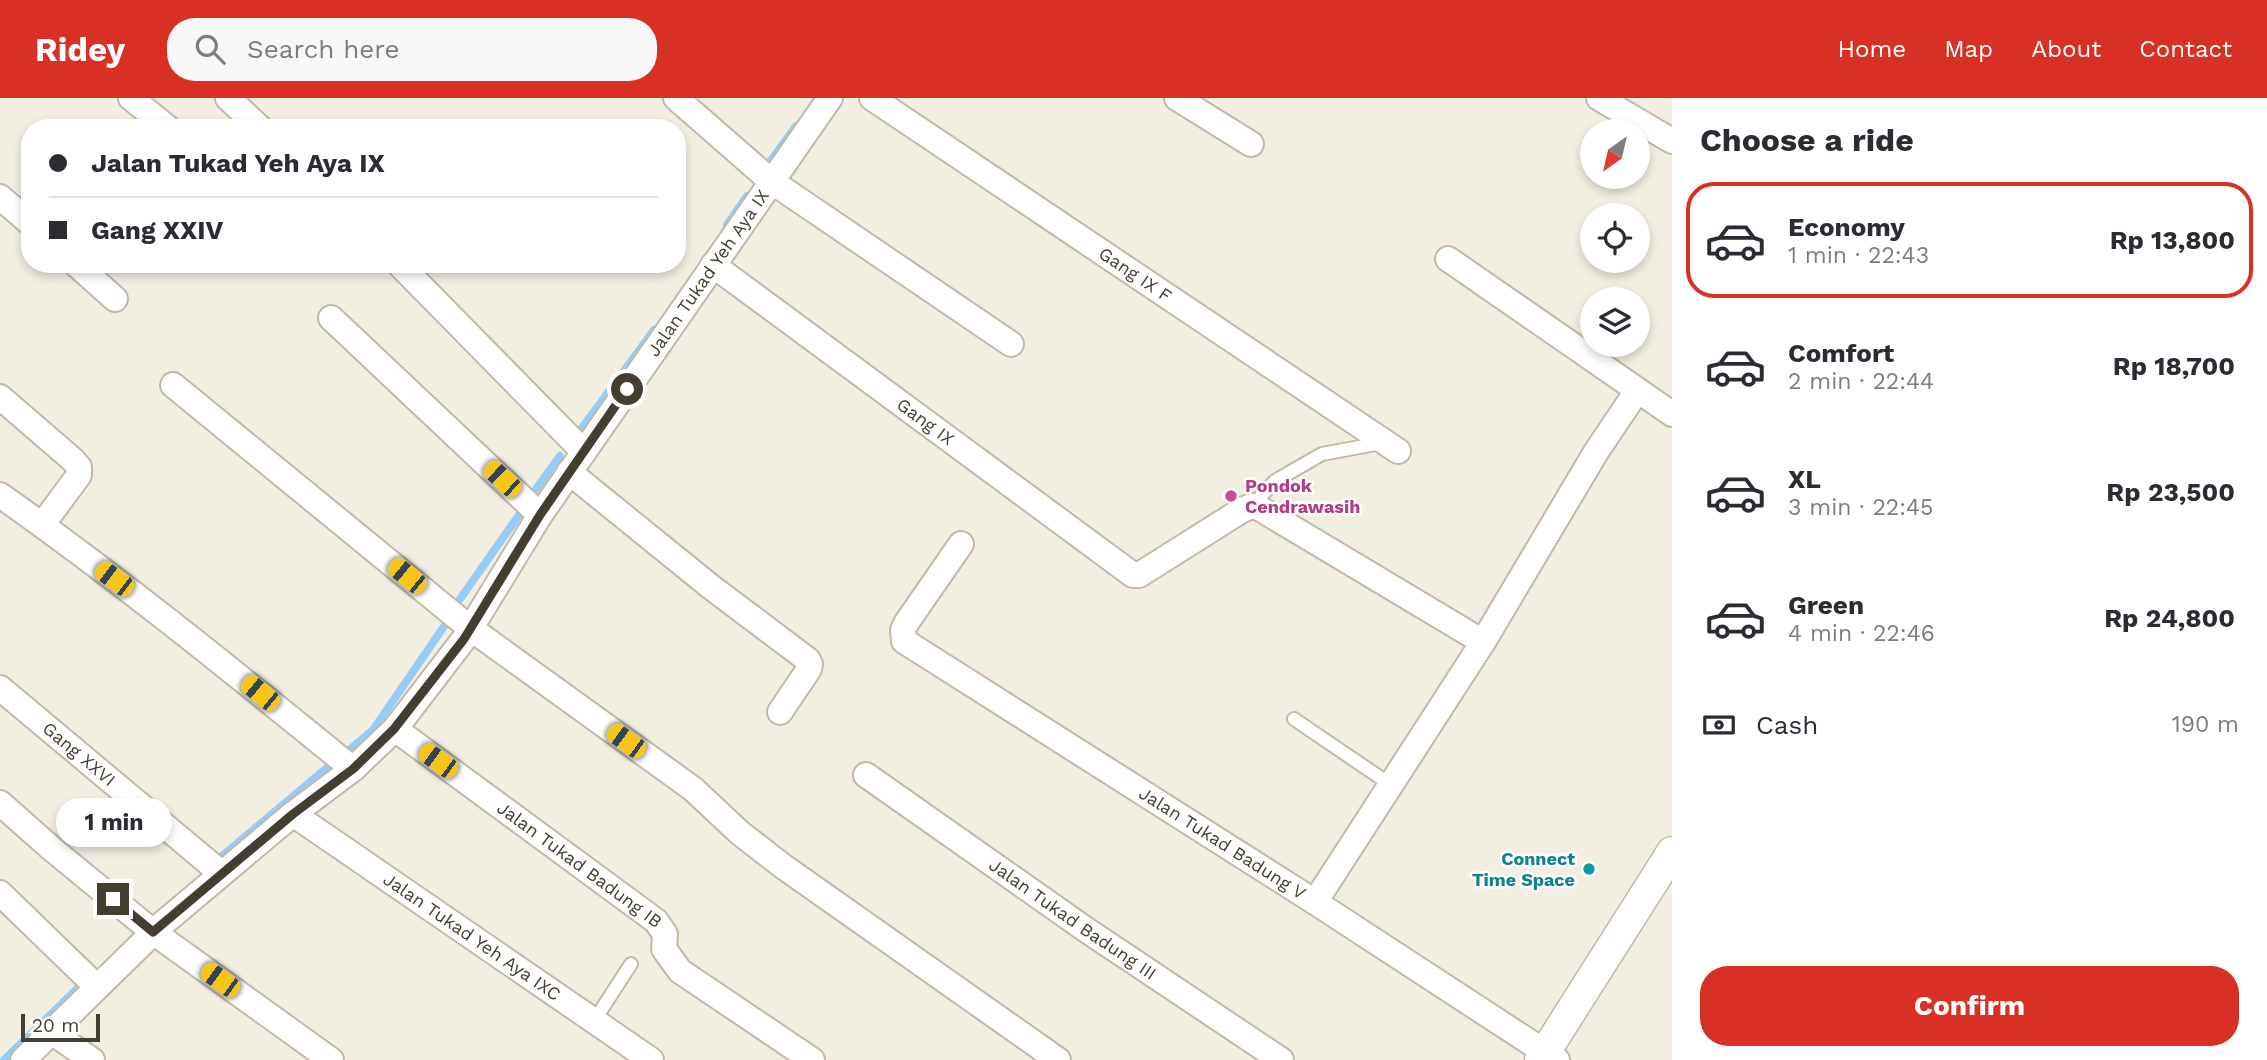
<!DOCTYPE html>
<html lang="en">
<head>
<meta charset="utf-8">
<style>
  :root { --surface:#fff; --page:#f7f7f7; --text:#2b2b33; --muted:#7c7c81; --line:#e1e1e2; --accent:#d93025 }
  body { margin:0; font-family:"Work Sans",sans-serif; background:var(--page); color:var(--text); height:100vh; display:flex; flex-direction:column; font-size:26px; white-space:nowrap }
  * { box-sizing:border-box; margin:0 }
  p { font-size:23px; color:var(--muted) }
  .icon { flex:none; width:38px; height:38px; fill:none; stroke:currentColor; stroke-width:2; stroke-linecap:round; stroke-linejoin:round }
  .map { position:relative; flex:1; overflow:hidden }
  .side { display:flex; flex-direction:column; background:var(--surface); width:595px }
  .side>* { flex:none }
  .top-card { position:absolute; left:21px; top:21px; width:665px; height:154px; border-radius:28px; box-shadow:0 4px 10px #0003; display:grid; align-content:center; height:154px; padding:0 28px; background:var(--surface) }
  .needle { width:46px; rotate:214deg }
  .controls { position:absolute; left:1580px; top:21px; display:grid; gap:14px }
  .controls a { display:grid; place-items:center; width:70px; height:70px; border-radius:50%; background:var(--surface); box-shadow:0 4px 10px #0003; font-size:35px }
  .scale { position:absolute; left:21px; bottom:18px; width:79px; box-sizing:border-box; padding-left:7px; border:4px solid #443e32; border-top:0; font-size:19px; line-height:24px; white-space:nowrap; color:#443e32; -webkit-text-stroke:5px #fff; paint-order:stroke }
  .end { position:absolute; width:32px; height:32px; margin:-16px; border:9px solid #443e32; background:#fff; box-shadow:0 0 0 4px #fff }
  .from { border-radius:50% }
  .bubble { position:absolute; height:49px; border-radius:24px; background:var(--surface); box-shadow:0 4px 10px #0003; font-size:23px; font-weight:700; line-height:49px; text-align:center }
  .car { position:absolute; width:21px; height:42px; margin:-21px -10px; border-radius:9px; box-shadow:0 0 5px 2px #0007; background:linear-gradient(#f5c518 24%,#345 0 40%,#f5c518 0 76%,#345 0 86%,#f5c518 0) }
  .top-card b { display:flex; align-items:center; gap:24px; height:66px; font-size:26px }
  .top-card b+b { border-top:2px solid var(--line) }
  .top-card i { width:18px; height:18px; background:var(--text) }
  ul { padding:0; list-style:none }
  li { display:flex; align-items:center; gap:21px; height:116px; margin:0 14px 10px; padding:0 14px; border:4px solid transparent; border-radius:28px }
  li div { flex:1 }
  li b { display:block; font-size:26px }
  li em { font-style:normal; font-weight:700 }
  li.active { border-color:var(--accent) }
  li>.icon { width:63px; height:63px; stroke-width:1.5 }
  h2 { padding:0 28px; font-size:32px; line-height:84px }
  .pay { display:flex; align-items:center; gap:18px; height:77px; padding:0 28px; font-size:26px }
  .pay p { margin-inline-start:auto }
  .button { display:flex; gap:14px; margin-top:auto; padding:14px 28px }
  .button a { flex:1; height:80px; border-radius:28px; background:var(--accent); color:#fff; font-size:28px; font-weight:700; line-height:80px; text-align:center }
  header { display:flex; align-items:center; gap:42px; box-sizing:border-box; height:98px; padding:0 35px; background:var(--accent); color:#fff }
  header strong { font-size:33px }
  nav { display:flex; gap:38px; margin-inline-start:auto; font-size:24px }
  .search { width:490px; height:63px; background:var(--page); display:flex; align-items:center; gap:18px; box-sizing:border-box; padding:0 24px; border-radius:28px; color:var(--muted); font-size:26px }
  main { display:flex; flex:1; min-height:0 }
  .map>svg:first-child { display:block }
</style>
</head>
<body>
<header>
<strong>Ridey</strong>
<div class="search"><svg class="icon" aria-label="search" viewBox="0 0 24 24"><circle cx="10" cy="10" r="6"/><path d="M15 15l6 6"/></svg>Search here</div>
<nav><a>Home</a><a>Map</a><a>About</a><a>Contact</a></nav>
</header>
<main>
<div class="map">
<svg width="1672" height="962" viewBox="0 0 1672 962">
  <rect width="100%" height="100%" fill="#f3eee2"/>
  <g fill="none" stroke-linecap="round" stroke-linejoin="round">
    <path stroke="#97ccf6" stroke-width="8" d="M767,68L796,28
      M727,127L747,98
      M579,334L654,232
      M536,391L560,358
      M458,504L519,417
      M348,653L373,632L447,524
      M221,759L329,668
      M4,962L84,884"/>
    <g stroke="#c1b9a7" stroke-width="16">
      <path id="service" d="M1252,408L1275,383L1322,356L1381,345
        M1294,621L1391,687
        M594,923L631,866"/>
    </g>
    <g stroke="#c1b9a7" stroke-width="28">
      <g id="minor">
        <path d="M131,0L168,30"/>
        <path d="M228,0L260,30"/>
        <path d="M676,0L771,83L1011,246"/>
        <path id="s1" d="M872,0L1398,353"/>
        <path d="M1177,0L1251,46"/>
        <path d="M1599,0L1672,43"/>
        <path d="M0,99L30,125"/>
        <path d="M1448,161L1672,316"/>
        <path d="M76,166L115,201"/>
        <path d="M399,166L584,354"/>
        <path id="s2" d="M713,167L1133,477H1139L1242,412L1252,408L1259,410L1483,544"/>
        <path d="M331,220L540,417"/>
        <path d="M173,287L470,530L693,691L740,735L784,769L1058,962"/>
        <path d="M0,299L73,362L79,369V377L48,419L46,425L48,431"/>
        <path d="M569,374L711,489L808,562L810,566L809,571L780,614"/>
        <path d="M0,397C122,483 237,577 353,671"/>
        <path id="s3" d="M961,446L907,524L903,532L904,543L1315,804L1557,962"/>
        <path id="s4" d="M0,590L221,775"/>
        <path id="s5" d="M395,631L656,823L665,836L664,851L680,873L812,962"/>
        <path id="s6" d="M866,677L1085,831L1281,962"/>
        <path d="M0,705L52,751L153,834L331,962"/>
        <path id="s7" d="M293,716L651,962"/>
        <path d="M0,795L97,889"/>
        <path d="M1315,804L1483,544L1596,354L1637,293"/>
        <path d="M50,933L92,962"/>
        <path id="s8" d="M23,962L161,827L293,716L353,671L395,631L464,541L540,417L830,0"/>
      </g>
    </g>
    <g stroke="#c1b9a7" stroke-width="33">
      <path id="tertiary" d="M1540,962L1672,754"/>
    </g>
    <use href="#service" stroke="#fff" stroke-width="12"/>
    <use href="#minor" stroke="#fff" stroke-width="24"/>
    <use href="#tertiary" stroke="#fff" stroke-width="30"/>
  </g>
  <g fill="none" stroke-linecap="round" stroke-linejoin="round">
    <path stroke="#443e32" stroke-width="9" d="M113,801L153,834L293,716L353,671L394,631L464,541L540,417L627,291"/>
  </g>
  <circle fill="#d1479c" stroke="#fff" stroke-width="2.5" cx="1231" cy="398" r="7"/>
  <circle fill="#0f9aa8" stroke="#fff" stroke-width="2.5" cx="1589" cy="771" r="7"/>
  <g text-anchor="middle" stroke-width="5" stroke-linejoin="round" paint-order="stroke">
    <g font-size="18" fill="#443e32" stroke="#fff">
      <text dy="6" stroke="none"><textPath href="#s8" startOffset="1052">Jalan Tukad Yeh Aya IX</textPath></text>
      <text dy="6" stroke="none"><textPath href="#s1" startOffset="317">Gang IX F</textPath></text>
      <text dy="6" stroke="none"><textPath href="#s2" startOffset="264">Gang IX</textPath></text>
      <text dy="6" stroke="none"><textPath href="#s4" startOffset="103">Gang XXVI</textPath></text>
      <text dy="6" stroke="none"><textPath href="#s3" startOffset="492">Jalan Tukad Badung V</textPath></text>
      <text dy="6" stroke="none"><textPath href="#s5" startOffset="229">Jalan Tukad Badung IB</textPath></text>
      <text dy="6" stroke="none"><textPath href="#s6" startOffset="252">Jalan Tukad Badung III</textPath></text>
      <text dy="6" stroke="none"><textPath href="#s7" startOffset="217">Jalan Tukad Yeh Aya IXC</textPath></text>
    </g>
    <g font-size="18" font-weight="bold" fill="#b23c85" stroke="#fff" text-anchor="start">
      <text x="1245" y="394">Pondok<tspan x="1245" dy="21">Cendrawasih</tspan></text>
    </g>
    <g font-size="18" font-weight="bold" fill="#0d838f" stroke="#fff" text-anchor="end">
      <text x="1575" y="767">Connect<tspan x="1575" dy="21">Time Space</tspan></text>
    </g>
  </g>
</svg>
<div class="controls">
<a><svg class="needle" viewBox="-14 -14 28 28"><path d="M0-13l5 13h-10z" fill="#e53935"/><path d="M0 13l5-13h-10z" fill="#7c7c81"/></svg></a>
<a><svg class="icon" aria-label="locate" viewBox="0 0 24 24"><circle cx="12" cy="12" r="6"/><path d="M12 2v4M12 18v4M2 12h4M18 12h4"/></svg></a>
<a><svg class="icon" aria-label="layers" viewBox="0 0 24 24"><path d="M12 4l9 5-9 5-9-5zM3 14l9 5 9-5"/></svg></a>
</div>
<div class="scale">20 m</div>
<i class="end from" style="left:627px;top:291px"></i>
<i class="end" style="left:113px;top:801px"></i>
<div class="bubble" style="left:56px;top:700px;width:116px">1 min</div>
<i class="car" style="left:502px;top:381px;rotate:313deg"></i>
<i class="car" style="left:407px;top:478px;rotate:309deg"></i>
<i class="car" style="left:114px;top:481px;rotate:307deg"></i>
<i class="car" style="left:260px;top:595px;rotate:309deg"></i>
<i class="car" style="left:626px;top:643px;rotate:306deg"></i>
<i class="car" style="left:438px;top:663px;rotate:306deg"></i>
<i class="car" style="left:220px;top:882px;rotate:306deg"></i>
<div class="top-card">
<b><i class="from"></i>Jalan Tukad Yeh Aya IX</b>
<b><i></i>Gang XXIV</b>
</div>
</div>
<section class="side">
<h2>Choose a ride</h2>
<ul>
<li class="active"><svg class="icon" aria-label="car" viewBox="0 0 24 24"><path d="M5 17H2v-5l4-1 3-4h7l3 4 3 1v5h-3M9 17h6M6 11h13"/><circle cx="7" cy="17" r="2"/><circle cx="17" cy="17" r="2"/></svg><div><b>Economy</b><p>1 min · 22:43</p></div><em>Rp 13,800</em></li>
<li><svg class="icon" aria-label="car" viewBox="0 0 24 24"><path d="M5 17H2v-5l4-1 3-4h7l3 4 3 1v5h-3M9 17h6M6 11h13"/><circle cx="7" cy="17" r="2"/><circle cx="17" cy="17" r="2"/></svg><div><b>Comfort</b><p>2 min · 22:44</p></div><em>Rp 18,700</em></li>
<li><svg class="icon" aria-label="car" viewBox="0 0 24 24"><path d="M5 17H2v-5l4-1 3-4h7l3 4 3 1v5h-3M9 17h6M6 11h13"/><circle cx="7" cy="17" r="2"/><circle cx="17" cy="17" r="2"/></svg><div><b>XL</b><p>3 min · 22:45</p></div><em>Rp 23,500</em></li>
<li><svg class="icon" aria-label="car" viewBox="0 0 24 24"><path d="M5 17H2v-5l4-1 3-4h7l3 4 3 1v5h-3M9 17h6M6 11h13"/><circle cx="7" cy="17" r="2"/><circle cx="17" cy="17" r="2"/></svg><div><b>Green</b><p>4 min · 22:46</p></div><em>Rp 24,800</em></li>
</ul>
<div class="pay"><svg class="icon" aria-label="cash" viewBox="0 0 24 24"><path d="M3 7h18v10H3z"/><circle cx="12" cy="12" r="2"/></svg>Cash<p>190 m</p></div>
<div class="button"><a>Confirm</a></div>
</section>
</main>
</body>
</html>
